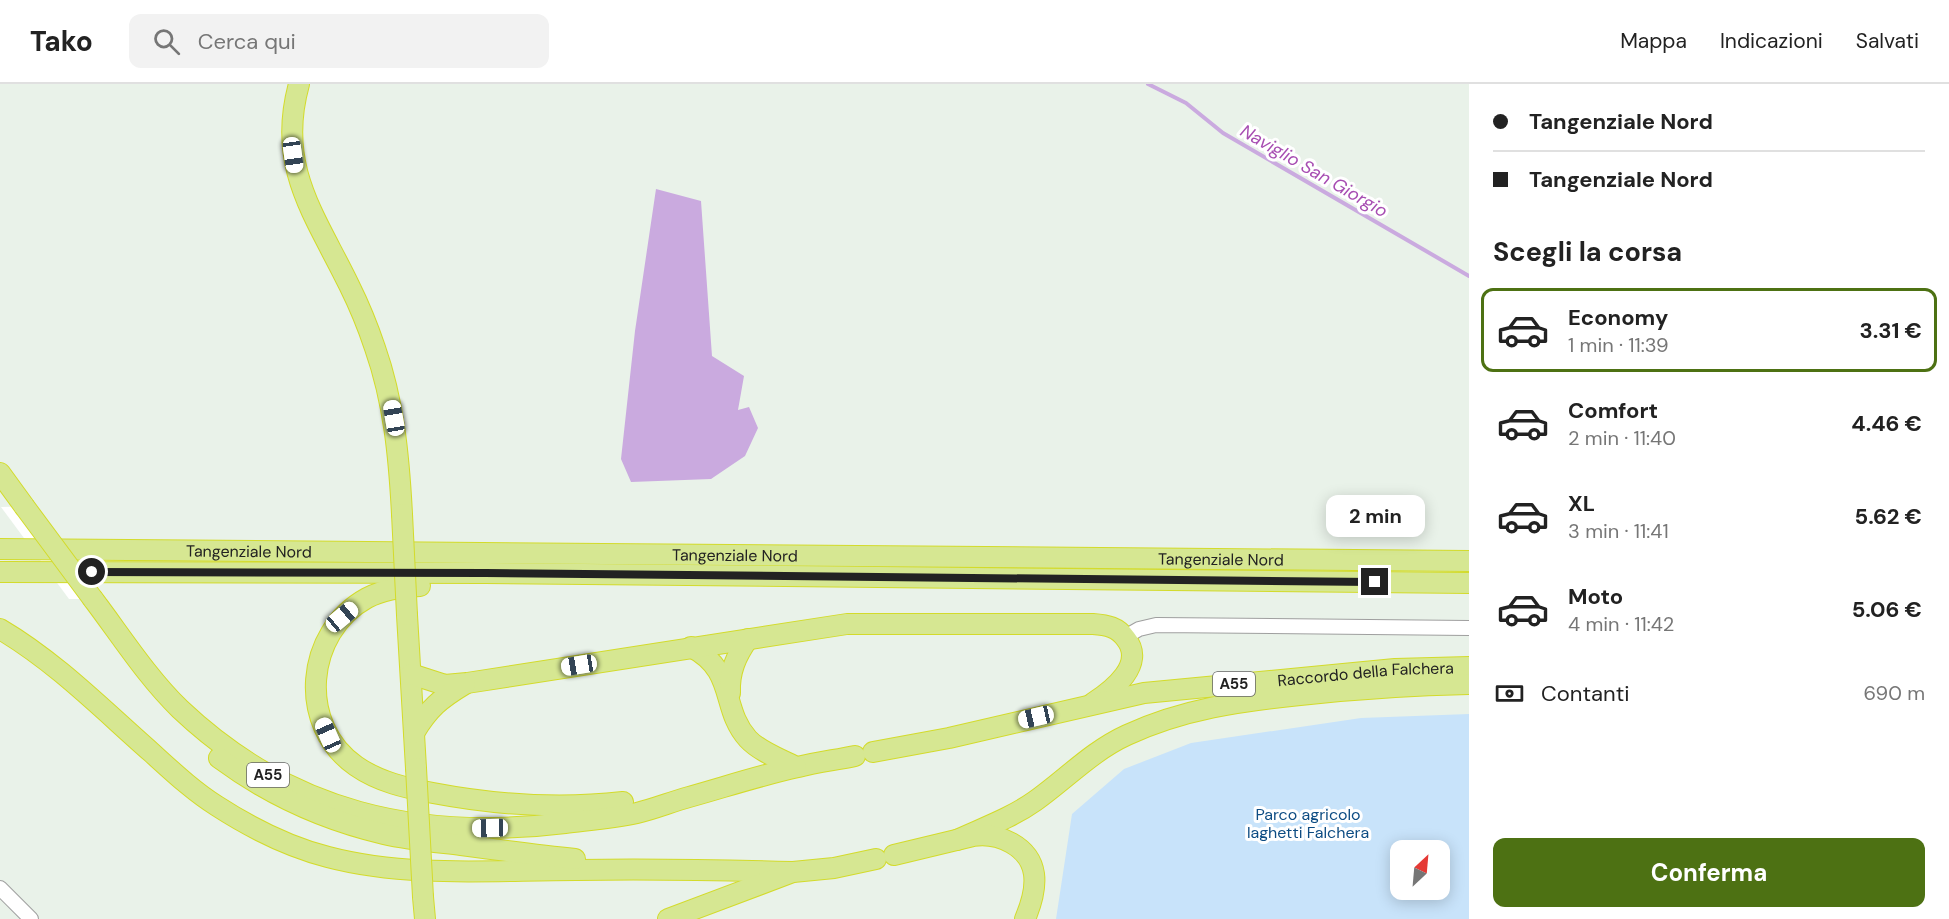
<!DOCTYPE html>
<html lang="it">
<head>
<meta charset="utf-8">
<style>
  :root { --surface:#fff; --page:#f2f2f2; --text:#222; --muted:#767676; --line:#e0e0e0; --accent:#4d7113 }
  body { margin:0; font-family:"DM Sans",sans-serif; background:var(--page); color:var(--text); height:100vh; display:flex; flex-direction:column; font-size:22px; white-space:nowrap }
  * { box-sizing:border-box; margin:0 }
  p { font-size:20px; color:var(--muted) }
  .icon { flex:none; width:33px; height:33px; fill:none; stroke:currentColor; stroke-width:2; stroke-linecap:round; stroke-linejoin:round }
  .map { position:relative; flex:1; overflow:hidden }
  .drawer { display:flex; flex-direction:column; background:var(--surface); width:480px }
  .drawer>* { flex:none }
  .top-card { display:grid; align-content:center; height:132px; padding:0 24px; background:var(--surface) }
  .needle { width:39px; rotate:26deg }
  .controls { position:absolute; left:1390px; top:756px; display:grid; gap:12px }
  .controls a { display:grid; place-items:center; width:60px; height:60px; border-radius:12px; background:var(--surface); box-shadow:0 3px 15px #0003; font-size:30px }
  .end { position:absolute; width:27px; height:27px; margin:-14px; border:8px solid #222; background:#fff; box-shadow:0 0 0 3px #fff }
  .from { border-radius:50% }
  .bubble { position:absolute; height:42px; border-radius:12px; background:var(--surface); box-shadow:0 3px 15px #0003; font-size:20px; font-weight:700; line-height:42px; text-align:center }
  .car { position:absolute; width:18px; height:36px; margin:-18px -9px; border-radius:8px; box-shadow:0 0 4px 2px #0007; background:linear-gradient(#fff 24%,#345 0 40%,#fff 0 76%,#345 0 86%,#fff 0) }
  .top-card b { display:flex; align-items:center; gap:21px; height:57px; font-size:22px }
  .top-card b+b { border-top:2px solid var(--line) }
  .top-card i { width:15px; height:15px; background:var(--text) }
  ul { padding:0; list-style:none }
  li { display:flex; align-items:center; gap:18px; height:84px; margin:0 12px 9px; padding:0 12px; border:3px solid transparent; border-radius:12px }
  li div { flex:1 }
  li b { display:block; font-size:22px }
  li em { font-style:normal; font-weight:700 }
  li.current { border-color:var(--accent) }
  li>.icon { width:54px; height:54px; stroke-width:1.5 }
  h2 { padding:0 24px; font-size:27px; line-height:72px }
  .pay { display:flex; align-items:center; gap:15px; height:66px; padding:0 24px; font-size:22px }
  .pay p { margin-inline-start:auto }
  .primary-button { display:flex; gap:12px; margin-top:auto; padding:12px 24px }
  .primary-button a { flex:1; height:69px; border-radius:12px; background:var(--accent); color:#fff; font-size:24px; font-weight:700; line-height:69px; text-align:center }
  header { display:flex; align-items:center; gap:36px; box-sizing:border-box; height:84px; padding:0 30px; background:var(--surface); border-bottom:2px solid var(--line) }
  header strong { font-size:28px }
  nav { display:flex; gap:33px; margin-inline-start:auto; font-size:21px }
  .search { width:420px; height:54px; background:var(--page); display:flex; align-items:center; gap:15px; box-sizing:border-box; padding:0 21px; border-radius:12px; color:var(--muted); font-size:22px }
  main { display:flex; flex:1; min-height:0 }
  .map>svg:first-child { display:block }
</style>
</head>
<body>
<header>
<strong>Tako</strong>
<div class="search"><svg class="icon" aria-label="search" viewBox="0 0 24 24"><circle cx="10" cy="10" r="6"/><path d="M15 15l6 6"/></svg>Cerca qui</div>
<nav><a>Mappa</a><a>Indicazioni</a><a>Salvati</a></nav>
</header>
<main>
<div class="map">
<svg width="1469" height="835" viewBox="0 0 1469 835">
  <rect width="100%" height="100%" fill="#e9f2e9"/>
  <path fill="#c8e3fa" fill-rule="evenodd" d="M1469,630V835H1056L1072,730L1124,685L1191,659L1361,634ZM1401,766H1440V806H1401Z"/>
  <path fill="#caaadf" d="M656,105L701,117L712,272L744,292L738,326L749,323L758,344L745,372L711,395L631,398L621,375L635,247Z"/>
  <path fill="#fff" d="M36,422L107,515H69L1,423Z"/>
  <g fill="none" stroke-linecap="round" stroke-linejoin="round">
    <path stroke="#caaadf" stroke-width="4" d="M1148,0L1186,19L1223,49L1469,192"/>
    <g stroke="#9f9f9f" stroke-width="16">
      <path id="minor" d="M1125,553L1139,545L1156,541L1469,544
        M0,804L31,835"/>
    </g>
    <g stroke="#d3db2b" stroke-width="22">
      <g id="highway">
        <path d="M299,0C276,83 315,131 349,201C359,221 368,243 375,264C394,318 399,373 402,430"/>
        <path d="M0,389L24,422"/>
        <path id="s1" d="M0,465L1469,477"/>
        <path d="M0,488L485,489L1469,499"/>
        <path d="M420,502C402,503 384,505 367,514C305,548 297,641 356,682C379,698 406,704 433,709C496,721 559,725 623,718"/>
        <path d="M93,515C121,552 147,593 180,625C290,729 418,757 565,739C589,736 614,734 637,729C654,725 671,718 689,713C725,703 761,691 798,683C817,678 836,676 855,672"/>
        <path d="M407,531L416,684"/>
        <path d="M0,545C56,578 102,625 151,668C172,687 193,707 217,722C251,744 289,763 328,773C408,794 494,786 576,786C649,785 721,786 793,788"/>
        <path d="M691,563C737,587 720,624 748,655C760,668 781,675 796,683"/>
        <path d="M411,590L445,601L467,599L847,540H1093C1107,541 1118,543 1126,555C1146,580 1113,606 1093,619"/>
        <path d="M730,609C729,588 736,572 748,555"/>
        <path d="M414,649C429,624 440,615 465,600"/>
        <path id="s2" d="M873,668L949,654L1144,609L1395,585L1469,583"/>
        <path d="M219,674C269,711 324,736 384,750C410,756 436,758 461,761C499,766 537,771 575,775"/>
        <path d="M957,756C983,744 1011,734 1035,717C1066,695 1092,667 1127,651C1183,625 1241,617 1300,611C1356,605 1413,601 1469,600"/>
        <path d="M894,771L973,752C998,748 1030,762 1034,790C1036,805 1031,821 1025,835"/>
        <path d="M423,813L425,835"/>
        <path d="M668,835L793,788L834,784L876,775"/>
      </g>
    </g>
    <use href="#minor" stroke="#fff" stroke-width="14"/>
    <use href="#highway" stroke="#d6e792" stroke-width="20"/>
    <g stroke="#d3db2b" stroke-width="22" stroke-linecap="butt">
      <path id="highway-bridge" d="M24,422L93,515
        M402,430L407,531
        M416,684L423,813"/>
    </g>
    <use href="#highway-bridge" stroke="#d6e792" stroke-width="20"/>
  </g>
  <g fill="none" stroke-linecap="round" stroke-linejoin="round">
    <path stroke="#222" stroke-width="8" d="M92,488L485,489L1375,498"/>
  </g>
  <g text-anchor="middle" stroke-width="6" stroke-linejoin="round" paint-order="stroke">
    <g fill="#fff" stroke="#646464" stroke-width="1.5">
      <rect x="1213" y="588" width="42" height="24" rx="4.5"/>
      <rect x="247" y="679" width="42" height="24" rx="4.5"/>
    </g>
    <g font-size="15" font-weight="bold" fill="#222">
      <text x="1234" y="605">A55</text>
      <text x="268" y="696">A55</text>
    </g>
    <g font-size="16" fill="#222" stroke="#fff">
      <text dy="6" stroke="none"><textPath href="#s1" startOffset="249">Tangenziale Nord</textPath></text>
      <text dy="6" stroke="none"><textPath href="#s1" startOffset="735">Tangenziale Nord</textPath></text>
      <text dy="6" stroke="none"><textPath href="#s1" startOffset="1221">Tangenziale Nord</textPath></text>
      <text dy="6" stroke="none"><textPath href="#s2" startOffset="500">Raccordo della Falchera</textPath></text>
    </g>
    <g font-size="16" fill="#0d4c83" stroke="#fff">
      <text x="1308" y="736">Parco agricolo<tspan x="1308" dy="18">laghetti Falchera</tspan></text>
    </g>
    <g font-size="18" font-style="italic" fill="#a74db2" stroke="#fff">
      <text transform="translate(1314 87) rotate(30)" y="6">Naviglio San Giorgio</text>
    </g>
  </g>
</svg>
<div class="controls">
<a><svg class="needle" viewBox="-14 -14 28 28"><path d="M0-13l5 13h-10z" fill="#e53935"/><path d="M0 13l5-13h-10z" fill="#767676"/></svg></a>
</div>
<i class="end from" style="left:92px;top:488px"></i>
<i class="end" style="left:1375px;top:498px"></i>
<div class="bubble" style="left:1326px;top:411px;width:99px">2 min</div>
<i class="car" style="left:293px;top:71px;rotate:172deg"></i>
<i class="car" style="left:394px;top:334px;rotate:350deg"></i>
<i class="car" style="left:342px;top:533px;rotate:50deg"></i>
<i class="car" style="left:579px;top:581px;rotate:261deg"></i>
<i class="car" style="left:1036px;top:633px;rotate:257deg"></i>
<i class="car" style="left:328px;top:651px;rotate:336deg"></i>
<i class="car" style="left:490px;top:744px;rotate:269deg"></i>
</div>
<section class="drawer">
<div class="top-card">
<b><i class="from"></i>Tangenziale Nord</b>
<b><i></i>Tangenziale Nord</b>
</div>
<h2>Scegli la corsa</h2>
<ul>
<li class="current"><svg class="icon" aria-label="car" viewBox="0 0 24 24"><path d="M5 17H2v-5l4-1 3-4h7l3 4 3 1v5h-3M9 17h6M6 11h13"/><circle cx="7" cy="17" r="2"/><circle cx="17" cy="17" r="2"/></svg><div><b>Economy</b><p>1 min · 11:39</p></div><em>3.31 €</em></li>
<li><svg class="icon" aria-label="car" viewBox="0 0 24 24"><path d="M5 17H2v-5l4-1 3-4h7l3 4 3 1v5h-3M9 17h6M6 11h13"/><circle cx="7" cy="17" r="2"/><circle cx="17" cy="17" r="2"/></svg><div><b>Comfort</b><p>2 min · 11:40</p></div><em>4.46 €</em></li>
<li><svg class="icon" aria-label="car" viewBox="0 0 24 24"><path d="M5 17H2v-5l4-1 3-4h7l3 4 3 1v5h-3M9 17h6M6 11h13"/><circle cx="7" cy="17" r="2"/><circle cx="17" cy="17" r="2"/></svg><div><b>XL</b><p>3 min · 11:41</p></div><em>5.62 €</em></li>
<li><svg class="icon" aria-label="car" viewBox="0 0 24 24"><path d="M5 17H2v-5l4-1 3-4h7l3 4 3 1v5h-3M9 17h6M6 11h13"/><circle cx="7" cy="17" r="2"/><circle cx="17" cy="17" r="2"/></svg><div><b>Moto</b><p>4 min · 11:42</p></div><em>5.06 €</em></li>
</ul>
<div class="pay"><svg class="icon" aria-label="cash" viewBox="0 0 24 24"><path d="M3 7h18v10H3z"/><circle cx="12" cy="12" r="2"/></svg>Contanti<p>690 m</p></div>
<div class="primary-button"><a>Conferma</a></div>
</section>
</main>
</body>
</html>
